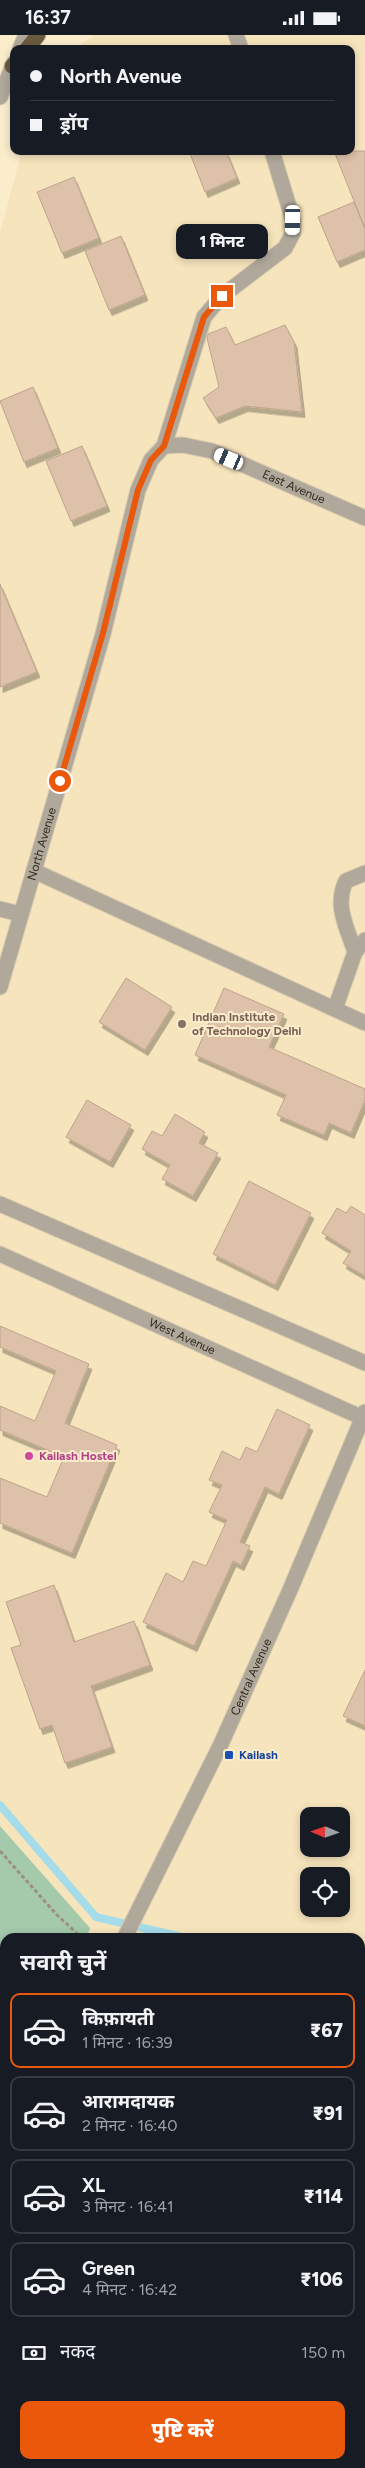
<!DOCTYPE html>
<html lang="hi">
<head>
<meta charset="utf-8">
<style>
  :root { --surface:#171b24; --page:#242831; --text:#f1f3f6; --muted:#9ea1a6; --line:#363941; --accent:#ea580c }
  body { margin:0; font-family:Figtree,"Noto Sans Devanagari",sans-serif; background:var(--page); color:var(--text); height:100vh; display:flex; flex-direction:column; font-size:19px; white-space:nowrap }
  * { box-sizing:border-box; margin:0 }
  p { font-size:16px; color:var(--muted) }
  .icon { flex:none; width:28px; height:28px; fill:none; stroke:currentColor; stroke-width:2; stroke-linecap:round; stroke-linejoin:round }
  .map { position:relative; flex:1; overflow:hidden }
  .sheet { position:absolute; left:0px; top:1898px; width:365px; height:536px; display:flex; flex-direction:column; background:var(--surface); border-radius:15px 15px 0 0; box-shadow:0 2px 8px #0003 }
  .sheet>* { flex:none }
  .guide { position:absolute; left:10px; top:10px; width:345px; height:110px; border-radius:10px; box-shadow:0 2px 8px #0003; display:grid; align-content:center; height:110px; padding:0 20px; background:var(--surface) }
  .needle { width:32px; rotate:272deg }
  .buttons { position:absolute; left:300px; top:1772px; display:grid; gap:10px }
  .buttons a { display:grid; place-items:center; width:50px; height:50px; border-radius:10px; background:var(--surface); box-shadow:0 2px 8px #0003; font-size:25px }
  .end { position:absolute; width:22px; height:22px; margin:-11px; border:6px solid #ea580c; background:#fff; box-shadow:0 0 0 2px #fff }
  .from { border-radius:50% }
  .bubble { position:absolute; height:35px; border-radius:10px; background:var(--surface); box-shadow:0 2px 8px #0003; font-size:16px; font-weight:800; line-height:35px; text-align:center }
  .car { position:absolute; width:15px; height:30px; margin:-15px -8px; border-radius:6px; box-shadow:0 0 4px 1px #0007; background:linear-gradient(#fff 24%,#345 0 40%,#fff 0 76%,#345 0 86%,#fff 0) }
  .guide b { display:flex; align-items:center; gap:18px; height:48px; font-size:19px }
  .guide b+b { border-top:1px solid var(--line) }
  .guide i { width:12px; height:12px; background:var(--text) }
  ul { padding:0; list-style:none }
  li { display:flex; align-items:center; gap:15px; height:75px; margin:0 10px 8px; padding:0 10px; border:2px solid var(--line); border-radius:10px }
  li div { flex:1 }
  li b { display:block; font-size:19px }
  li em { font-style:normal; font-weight:800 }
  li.selected { border-color:var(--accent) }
  li>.icon { width:45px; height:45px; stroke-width:1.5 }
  h2 { padding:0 20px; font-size:22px; line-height:60px }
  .pay { display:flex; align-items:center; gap:12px; height:55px; padding:0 20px; font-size:19px }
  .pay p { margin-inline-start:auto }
  .primary-button { display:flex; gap:10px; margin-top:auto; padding:10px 20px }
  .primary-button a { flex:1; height:58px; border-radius:10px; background:var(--accent); color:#fff; font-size:20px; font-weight:800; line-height:58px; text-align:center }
  .status { display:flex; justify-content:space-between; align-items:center; height:35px; padding:0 25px; background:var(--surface); direction:ltr }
  .status svg { height:14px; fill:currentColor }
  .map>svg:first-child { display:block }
</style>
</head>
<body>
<div class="status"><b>16:37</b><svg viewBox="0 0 49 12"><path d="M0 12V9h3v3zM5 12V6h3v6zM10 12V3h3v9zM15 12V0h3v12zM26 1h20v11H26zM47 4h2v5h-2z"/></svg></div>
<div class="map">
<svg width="365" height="2433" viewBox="0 0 365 2433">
  <defs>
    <filter id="shadow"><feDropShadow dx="3" dy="5.5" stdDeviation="0" flood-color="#0004"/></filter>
  </defs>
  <rect width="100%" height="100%" fill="#fbeccc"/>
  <path fill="#f6e4bc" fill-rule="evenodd" d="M94,0H365V2433H0V197L22,116H351V14H75ZM309,1781H341V1814H309ZM309,1841H341V1874H309ZM5,1902H360V2429H5Z"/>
  <path fill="#a4c9ab" d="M0,1791L90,1893L87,1902H5V2076L0,2082Z"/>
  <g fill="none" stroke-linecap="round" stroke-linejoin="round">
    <path stroke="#a4dcea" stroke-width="8" d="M0,1770L96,1882L182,1902
      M360,1978L365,1982"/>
  </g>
  <path fill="#ddc1a9" stroke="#bea48c" filter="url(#shadow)" d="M189,116H226L237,143L205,157Z
    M334,116H365V191H364Z
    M74,142L99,203L62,218L37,157Z
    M354,167L365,194V215L337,227L318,182Z
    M121,201L145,260L109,275L85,216Z
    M285,290L294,307L302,377L245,371L216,383L203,363L219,352L207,303L208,299L226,292L235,310Z
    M33,352L58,413L24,427L0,366Z
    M82,411L107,471L71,486L46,426Z
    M0,549L37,637L0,652Z
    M126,943L172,972L145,1015L99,987Z
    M224,953L284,979L269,1012L365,1054V1065L351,1098L329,1088L324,1100L277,1080L286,1060L195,1020Z
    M87,1065L131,1090L110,1127L66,1102Z
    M175,1079L205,1097L199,1108L218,1118L193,1161L162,1144L170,1130L142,1114L152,1096L162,1101Z
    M249,1146L311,1178L275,1250L213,1219Z
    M351,1171L365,1180V1241L343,1228L351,1216L322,1198L337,1173L346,1178Z
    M0,1291L89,1329L65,1388L117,1410L72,1518L0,1488V1443L47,1462L64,1422L0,1395V1371L35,1386L56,1336L0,1312Z
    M277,1374L310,1390L279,1459L265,1452L240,1507L250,1511L241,1530L233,1526L194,1611L143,1587L166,1538L183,1547L193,1526L206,1531L227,1485L209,1477L222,1450L209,1445L222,1416L240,1425L246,1412L257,1417Z
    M54,1550L74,1607L134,1586L150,1630L91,1651L112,1712L65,1728L52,1690L40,1694L11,1613L21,1610L6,1567Z
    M365,1635V1691L343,1681Z"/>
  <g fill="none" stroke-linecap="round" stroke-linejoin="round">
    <g stroke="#d6c9ad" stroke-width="17">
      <g id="minor">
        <path d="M236,0L241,14"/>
        <path d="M20,14L26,0"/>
        <path d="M0,62L14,28"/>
        <path id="s1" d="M164,411L183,410L212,416L365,483"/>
        <path d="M34,836L365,988"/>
        <path d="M0,874L20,879"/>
        <path d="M355,917C347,893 334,870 346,846L365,838"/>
        <path id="s2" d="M0,952L103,599L138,455L151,425L164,411L204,282L222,261L285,213L293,198V185L272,116"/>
        <path d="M335,974L355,917L365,905"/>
        <path d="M0,1169L365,1328"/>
        <path id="s3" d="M0,1219L365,1384"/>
        <path id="s4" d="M125,1902L221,1709L290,1555L365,1377"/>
        <path d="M0,2142L5,2139"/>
        <path d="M0,2161L5,2151"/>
        <path d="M360,2311L365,2313"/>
        <path d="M0,2430L6,2429"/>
      </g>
    </g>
    <g stroke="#d6c9ad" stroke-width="17">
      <path id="highway" d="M27,14L38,0
        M12,31L14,29"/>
    </g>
    <path stroke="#9c917b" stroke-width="3" stroke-dasharray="4 2.5" stroke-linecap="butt" d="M0,1816L57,1880L81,1902"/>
    <use href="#minor" stroke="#b0a89b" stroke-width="15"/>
    <use href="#highway" stroke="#6a5a3f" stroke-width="15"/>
  </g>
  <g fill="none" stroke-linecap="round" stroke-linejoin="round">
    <path stroke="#ea580c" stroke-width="6" d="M60,746L103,598L138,455L151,425L164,411L204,282L222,261"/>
  </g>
  <circle fill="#8d6e63" stroke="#fbeccc" stroke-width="2" cx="182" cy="989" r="5"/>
  <circle fill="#d1479c" stroke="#fbeccc" stroke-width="2" cx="29" cy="1421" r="5"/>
  <rect fill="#1a4fb4" stroke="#fbeccc" stroke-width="2" x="224" y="1715" width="10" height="10" rx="2.5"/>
  <g text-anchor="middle" stroke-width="4" stroke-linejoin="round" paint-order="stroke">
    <g font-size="12" fill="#302a1e" stroke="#fbeccc">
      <text dy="4" stroke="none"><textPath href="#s1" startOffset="138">East Avenue</textPath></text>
      <text dy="4" stroke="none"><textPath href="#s2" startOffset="149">North Avenue</textPath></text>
      <text dy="4" stroke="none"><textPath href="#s3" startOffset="200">West Avenue</textPath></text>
      <text dy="4" stroke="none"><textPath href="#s4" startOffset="289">Central Avenue</textPath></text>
    </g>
    <g font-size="12" font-weight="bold" fill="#785e54" stroke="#fbeccc" text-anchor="start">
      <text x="192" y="986">Indian Institute<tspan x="192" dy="14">of Technology Delhi</tspan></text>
    </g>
    <g font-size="12" font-weight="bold" fill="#b23c85" stroke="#fbeccc" text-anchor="start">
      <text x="39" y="1425">Kailash Hostel</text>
    </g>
    <g font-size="12" font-weight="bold" fill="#164399" stroke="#fbeccc" text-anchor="start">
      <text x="239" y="1724">Kailash</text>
    </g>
  </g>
</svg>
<div class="buttons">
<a><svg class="needle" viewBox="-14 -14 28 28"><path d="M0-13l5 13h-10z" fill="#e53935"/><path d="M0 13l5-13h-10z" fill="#9ea1a6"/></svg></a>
<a><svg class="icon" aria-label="locate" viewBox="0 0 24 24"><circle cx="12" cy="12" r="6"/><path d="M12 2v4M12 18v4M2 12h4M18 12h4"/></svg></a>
</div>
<i class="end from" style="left:60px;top:746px"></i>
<i class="end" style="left:222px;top:261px"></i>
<div class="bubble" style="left:176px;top:189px;width:92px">1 मिनट</div>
<i class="car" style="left:293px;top:185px;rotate:181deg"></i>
<i class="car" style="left:229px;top:424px;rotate:293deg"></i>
<div class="guide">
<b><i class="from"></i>North Avenue</b>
<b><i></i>ड्रॉप</b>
</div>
<section class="sheet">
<h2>सवारी चुनें</h2>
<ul>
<li class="selected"><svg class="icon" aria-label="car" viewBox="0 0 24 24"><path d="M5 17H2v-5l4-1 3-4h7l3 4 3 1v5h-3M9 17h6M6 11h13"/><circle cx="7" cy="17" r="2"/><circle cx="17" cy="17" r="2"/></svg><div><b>किफ़ायती</b><p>1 मिनट · 16:39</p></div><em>₹67</em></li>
<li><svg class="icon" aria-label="car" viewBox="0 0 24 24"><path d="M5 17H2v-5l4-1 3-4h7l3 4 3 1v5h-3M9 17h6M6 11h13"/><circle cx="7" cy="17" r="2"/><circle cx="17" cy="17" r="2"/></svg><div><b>आरामदायक</b><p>2 मिनट · 16:40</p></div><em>₹91</em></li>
<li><svg class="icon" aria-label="car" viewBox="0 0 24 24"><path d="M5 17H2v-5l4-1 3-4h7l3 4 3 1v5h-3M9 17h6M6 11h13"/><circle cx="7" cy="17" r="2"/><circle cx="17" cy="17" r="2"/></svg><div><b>XL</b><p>3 मिनट · 16:41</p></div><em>₹114</em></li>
<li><svg class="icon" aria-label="car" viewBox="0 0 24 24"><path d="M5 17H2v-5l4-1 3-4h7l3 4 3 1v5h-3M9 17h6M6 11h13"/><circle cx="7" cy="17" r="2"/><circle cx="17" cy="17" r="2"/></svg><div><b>Green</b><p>4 मिनट · 16:42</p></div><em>₹106</em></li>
</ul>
<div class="pay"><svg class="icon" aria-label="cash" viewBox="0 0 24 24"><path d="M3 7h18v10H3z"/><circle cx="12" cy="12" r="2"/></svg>नकद<p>150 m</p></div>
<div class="primary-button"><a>पुष्टि करें</a></div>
</section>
</div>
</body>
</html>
